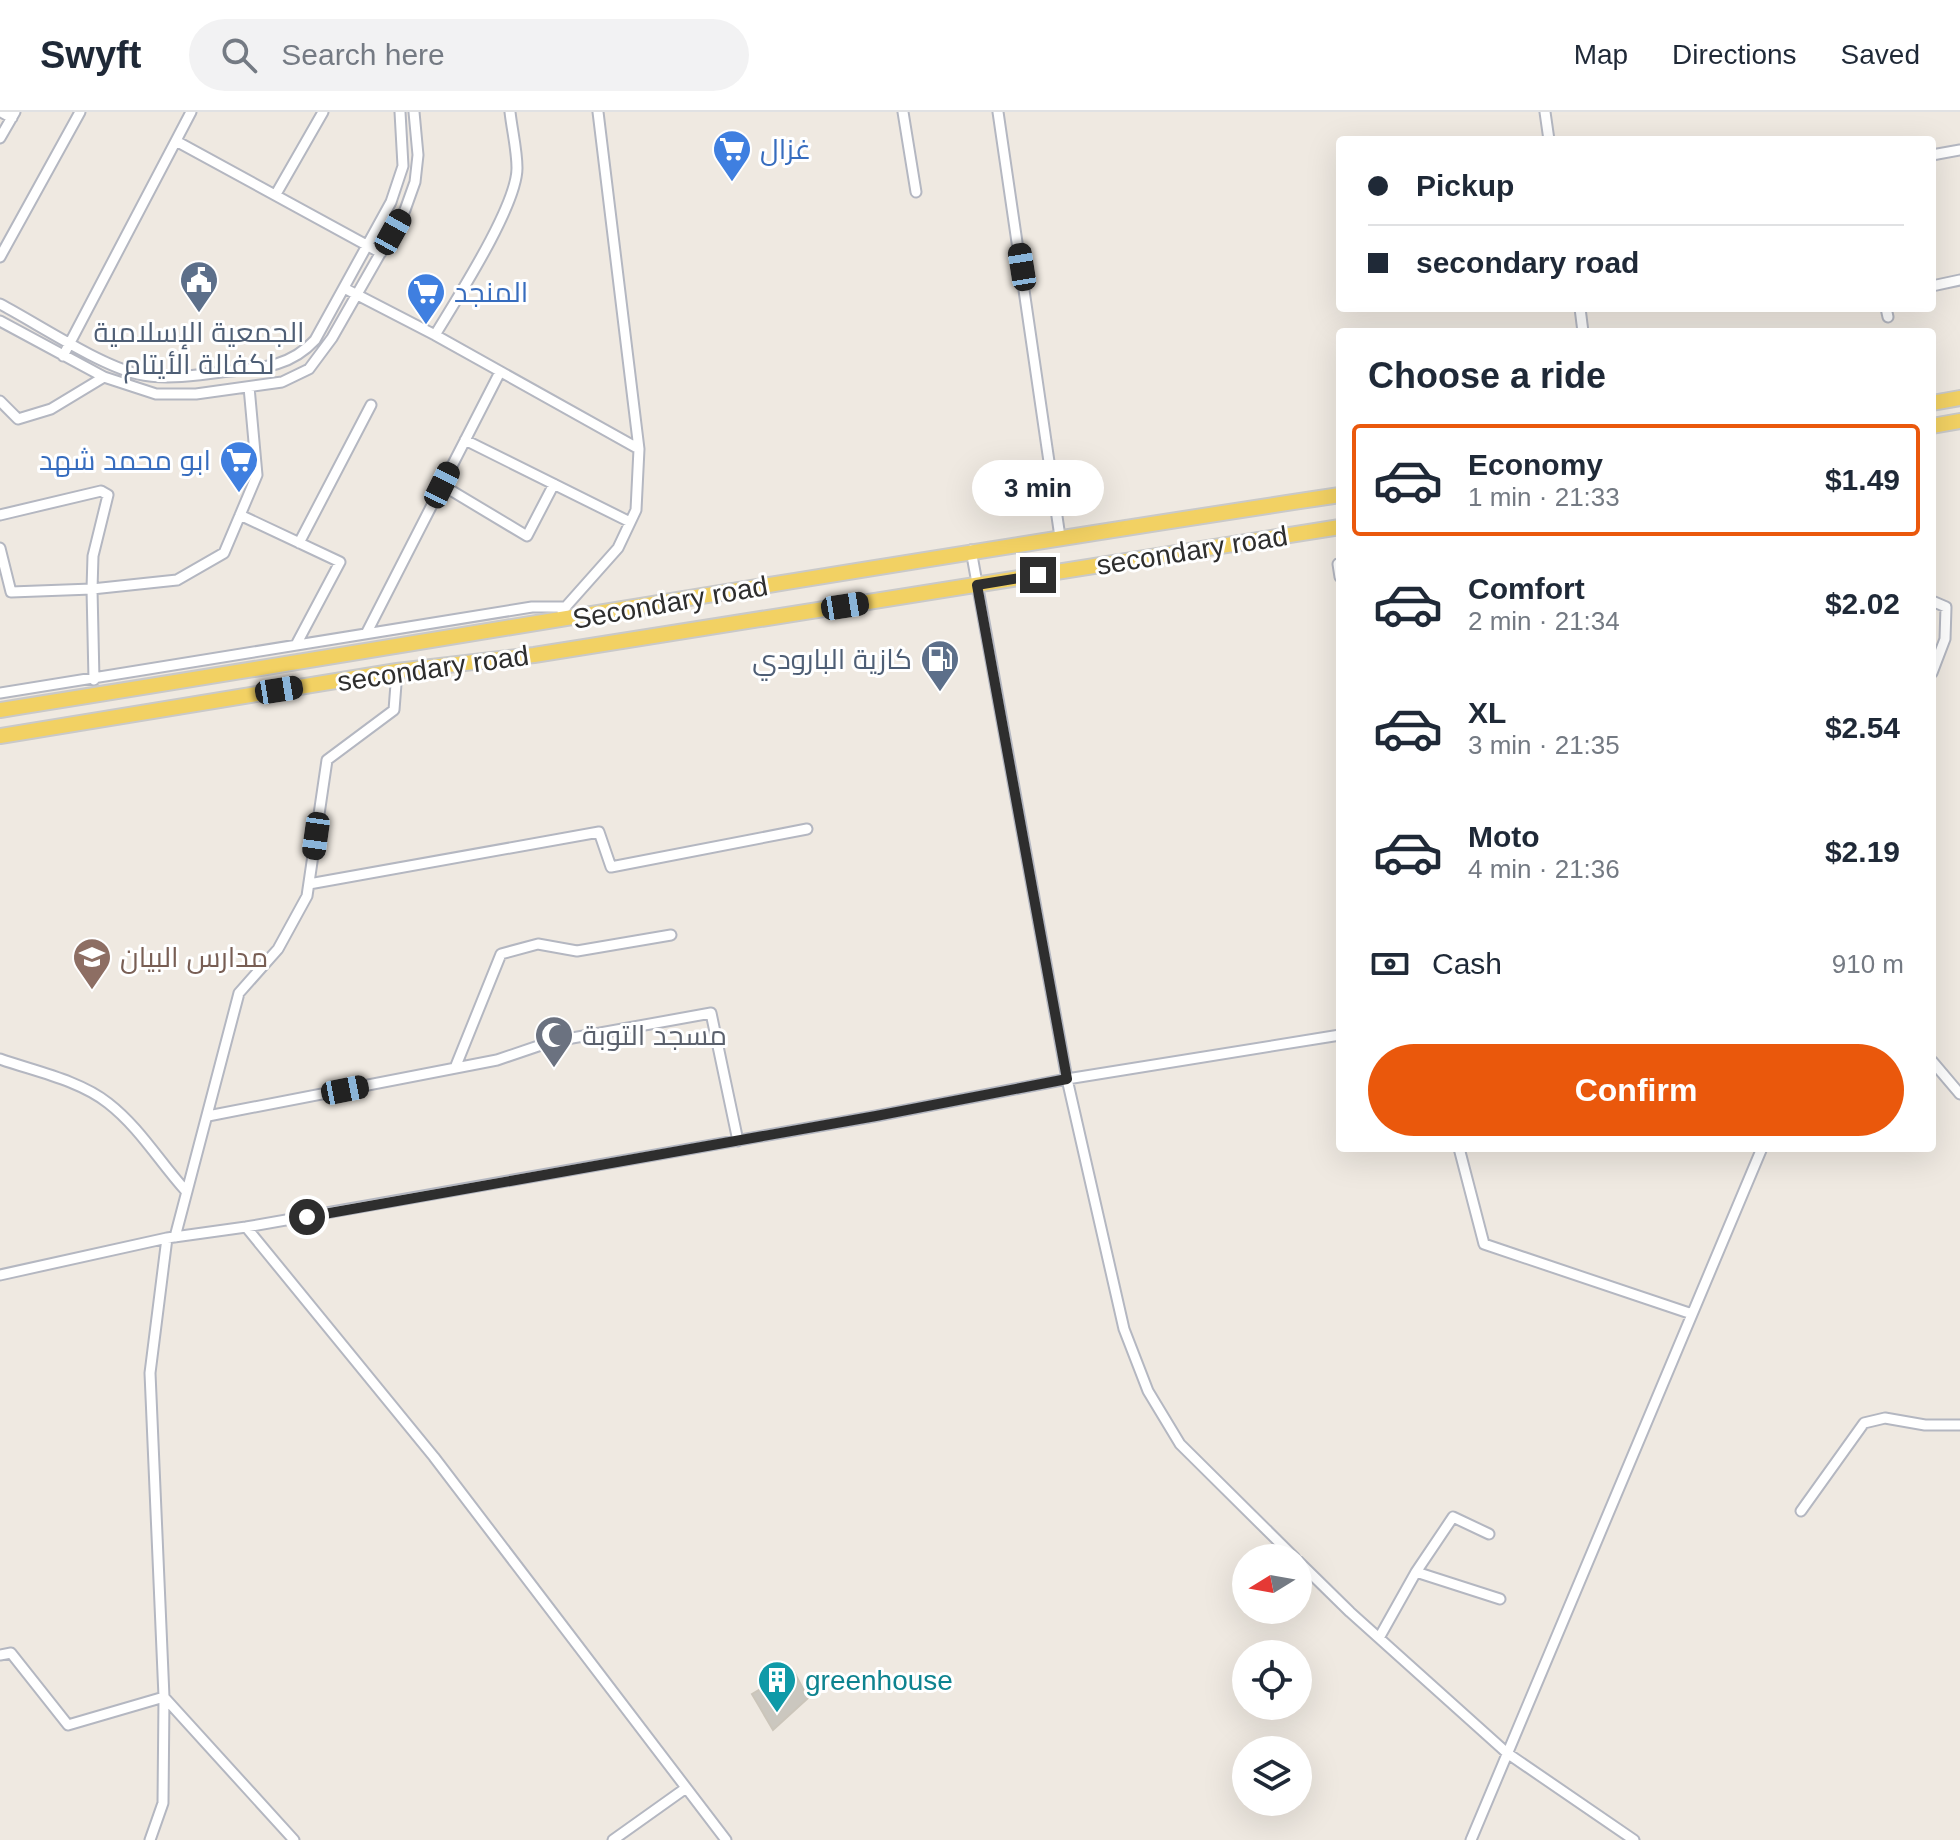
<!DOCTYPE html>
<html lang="en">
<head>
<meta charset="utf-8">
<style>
  :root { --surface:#fff; --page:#f2f2f3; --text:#1f2937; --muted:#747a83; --line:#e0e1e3; --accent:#ea580c }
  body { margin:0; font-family:Helvetica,Cairo,sans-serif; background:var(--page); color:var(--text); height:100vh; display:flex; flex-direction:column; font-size:30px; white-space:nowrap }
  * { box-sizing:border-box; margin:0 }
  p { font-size:26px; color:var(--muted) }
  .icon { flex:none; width:44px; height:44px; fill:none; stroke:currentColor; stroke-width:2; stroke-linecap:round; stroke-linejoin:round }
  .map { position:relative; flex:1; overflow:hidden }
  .panel { position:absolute; left:1336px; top:216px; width:600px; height:824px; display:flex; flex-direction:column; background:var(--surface); border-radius:8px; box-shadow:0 8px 32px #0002 }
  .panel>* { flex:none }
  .hud { position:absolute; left:1336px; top:24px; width:600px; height:176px; border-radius:8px; box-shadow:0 8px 32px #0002; display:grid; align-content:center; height:176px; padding:0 32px; background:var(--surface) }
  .needle { width:52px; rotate:259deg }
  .tools { position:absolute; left:1232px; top:1432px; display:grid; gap:16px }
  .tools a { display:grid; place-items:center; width:80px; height:80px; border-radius:50%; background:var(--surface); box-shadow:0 8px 32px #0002; font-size:40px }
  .end { position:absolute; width:36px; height:36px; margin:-18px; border:10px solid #2e2e2e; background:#fff; box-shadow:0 0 0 4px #fff }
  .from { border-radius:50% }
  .bubble { position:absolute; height:56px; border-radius:28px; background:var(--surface); box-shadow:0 8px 32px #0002; font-size:26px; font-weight:700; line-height:56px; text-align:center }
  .car { position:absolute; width:24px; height:48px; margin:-24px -12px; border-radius:10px; box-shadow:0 0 6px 2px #0007; background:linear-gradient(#222 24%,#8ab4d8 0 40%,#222 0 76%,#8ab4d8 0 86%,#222 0) }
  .hud b { display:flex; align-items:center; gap:28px; height:76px; font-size:30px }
  .hud b+b { border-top:2px solid var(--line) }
  .hud i { width:20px; height:20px; background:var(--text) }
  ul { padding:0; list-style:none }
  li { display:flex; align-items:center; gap:24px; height:112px; margin:0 16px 12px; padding:0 16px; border:4px solid transparent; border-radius:8px }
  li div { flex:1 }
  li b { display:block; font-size:30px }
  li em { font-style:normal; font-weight:700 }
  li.active { border-color:var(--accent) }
  li>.icon { width:72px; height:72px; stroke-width:1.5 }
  h2 { padding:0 32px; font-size:36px; line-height:96px }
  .pay { display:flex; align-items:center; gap:20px; height:88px; padding:0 32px; font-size:30px }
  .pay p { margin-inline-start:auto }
  .primary-button { display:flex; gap:16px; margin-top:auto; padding:16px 32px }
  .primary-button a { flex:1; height:92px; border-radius:48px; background:var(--accent); color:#fff; font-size:32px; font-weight:700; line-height:92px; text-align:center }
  header { display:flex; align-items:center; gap:48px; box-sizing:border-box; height:112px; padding:0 40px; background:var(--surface); border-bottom:2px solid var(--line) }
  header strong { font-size:38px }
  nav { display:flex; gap:44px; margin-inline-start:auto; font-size:28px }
  .search { width:560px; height:72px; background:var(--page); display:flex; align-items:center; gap:20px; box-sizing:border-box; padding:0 28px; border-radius:44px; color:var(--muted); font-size:30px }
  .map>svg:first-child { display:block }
</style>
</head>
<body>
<header>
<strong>Swyft</strong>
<div class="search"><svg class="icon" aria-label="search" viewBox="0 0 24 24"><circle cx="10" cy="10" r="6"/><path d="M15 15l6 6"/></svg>Search here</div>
<nav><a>Map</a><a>Directions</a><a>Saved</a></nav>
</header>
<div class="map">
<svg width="1960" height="1728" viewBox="0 0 1960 1728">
  <rect width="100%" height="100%" fill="#efe9e1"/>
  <path fill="#cbc7bf" stroke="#cbc5ba" stroke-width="2" d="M793,1558L808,1586L773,1618L752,1582Z"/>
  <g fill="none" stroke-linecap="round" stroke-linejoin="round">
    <g stroke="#b4b7c1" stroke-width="13">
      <path id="minor" d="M1,0L12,6
        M903,0L916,80
        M998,0L1060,425
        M1545,0L1549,28
        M0,26L15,0
        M176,29L381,141
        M1932,43L1960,38
        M276,82L323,0
        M0,145L80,0
        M1932,174L1960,168
        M344,176L435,223L639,337
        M0,192C38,212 99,253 138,262C168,269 201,262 231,259C265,256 292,253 315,228L391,90L403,54L400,0
        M1580,196L1583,220
        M1886,196L1888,205
        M0,209L104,265L156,282H196L282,270L309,257L332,226L405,98L415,70L418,43L414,0
        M435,223C456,188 517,94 517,56C517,38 512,18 510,0
        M63,244L191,0
        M0,289L18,307L51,297L104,265
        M465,328L630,410
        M442,373L527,424L554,372
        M0,403L101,379L108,383L93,444L92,477L11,480L0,436
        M240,403L340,450L297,531
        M299,431L371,293
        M971,438L1067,967L1124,1217L1148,1279L1180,1332L1295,1446
        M1338,452L1340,465
        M1932,489L1946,495L1945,527L1932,561
        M562,499L618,436L636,398L639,337L598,0
        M367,520L500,260
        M94,568L92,477L177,468L224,441L257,363L249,275
        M0,581L532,495H566
        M309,772L599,720L611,755L807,717
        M0,947C34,959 79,968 108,991C139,1015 159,1049 185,1078
        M1932,949L1960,982
        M455,956L501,842L538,832L577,839L671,823
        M208,1004L497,948L550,930L711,901L738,1029
        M1459,1036L1484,1132L1692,1202
        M246,1115L434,1345L726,1728
        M175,1125L239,881L278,837L307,784L327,648L394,598L397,559
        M167,1126L150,1261L164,1585L294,1728
        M0,1163L167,1126L246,1115L876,1004L1067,967L1340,923
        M1801,1399L1864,1311L1885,1306L1925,1313H1960
        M1298,1449L1350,1500L1507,1641L1634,1728
        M1416,1460L1453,1405L1489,1422
        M1379,1526L1416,1460L1500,1487
        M0,1543L11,1541L68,1613L164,1585L163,1691L150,1728
        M613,1728L686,1676
        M1471,1728L1762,1036"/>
    </g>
    <g stroke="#c9c9c9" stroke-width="18">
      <path id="primary" d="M1932,291L1960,286
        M1932,314L1960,309
        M0,598C447,527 893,450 1340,383
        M0,624L397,559L534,543L1340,415"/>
    </g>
    <use href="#minor" stroke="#fff" stroke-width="9"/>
    <use href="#primary" stroke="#f2d163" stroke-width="14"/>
  </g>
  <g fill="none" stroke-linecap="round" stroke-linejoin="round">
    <path stroke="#2e2e2e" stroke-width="10" d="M307,1105L876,1004L1067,967L977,473L1038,463"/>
  </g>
  <defs>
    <g id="supermarket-pin" transform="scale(2)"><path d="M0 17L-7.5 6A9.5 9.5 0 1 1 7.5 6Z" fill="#3f7fe0" stroke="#fff"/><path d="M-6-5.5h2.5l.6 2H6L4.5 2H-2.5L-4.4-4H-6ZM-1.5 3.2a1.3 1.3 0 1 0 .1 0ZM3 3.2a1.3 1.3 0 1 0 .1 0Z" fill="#fff"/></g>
    <g id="civic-pin" transform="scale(2)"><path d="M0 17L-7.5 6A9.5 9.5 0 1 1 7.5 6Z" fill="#5c6f8a" stroke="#fff"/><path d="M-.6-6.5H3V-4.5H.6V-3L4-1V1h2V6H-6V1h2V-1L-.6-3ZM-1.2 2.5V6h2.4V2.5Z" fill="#fff"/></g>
    <g id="fuel-pin" transform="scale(2)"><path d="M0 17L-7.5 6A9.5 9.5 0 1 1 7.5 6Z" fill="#5c6f8a" stroke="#fff"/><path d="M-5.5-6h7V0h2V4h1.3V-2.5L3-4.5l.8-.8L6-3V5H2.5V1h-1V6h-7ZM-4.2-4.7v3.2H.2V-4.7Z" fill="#fff"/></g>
    <g id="school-pin" transform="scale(2)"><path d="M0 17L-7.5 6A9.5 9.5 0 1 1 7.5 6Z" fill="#8d6e63" stroke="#fff"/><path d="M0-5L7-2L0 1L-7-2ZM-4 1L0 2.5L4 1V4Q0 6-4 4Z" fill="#fff"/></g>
    <g id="mosque-pin" transform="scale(2)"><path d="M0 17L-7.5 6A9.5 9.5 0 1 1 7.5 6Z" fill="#6b7280" stroke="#fff"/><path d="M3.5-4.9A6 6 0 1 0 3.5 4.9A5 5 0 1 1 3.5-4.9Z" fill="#fff"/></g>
    <g id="building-pin" transform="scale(2)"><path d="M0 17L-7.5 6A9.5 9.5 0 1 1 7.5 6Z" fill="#0f9aa8" stroke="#fff"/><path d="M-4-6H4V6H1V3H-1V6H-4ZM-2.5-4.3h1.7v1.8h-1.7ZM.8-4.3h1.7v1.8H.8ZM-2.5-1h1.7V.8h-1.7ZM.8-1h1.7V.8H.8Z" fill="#fff"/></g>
  </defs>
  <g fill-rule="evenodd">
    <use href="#supermarket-pin" x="732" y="37"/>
    <use href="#civic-pin" x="199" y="168"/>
    <use href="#supermarket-pin" x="426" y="180"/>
    <use href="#supermarket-pin" x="239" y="348"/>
    <use href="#fuel-pin" x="940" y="547"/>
    <use href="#school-pin" x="92" y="845"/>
    <use href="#mosque-pin" x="554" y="923"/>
    <use href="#building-pin" x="777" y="1568"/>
  </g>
  <g text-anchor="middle" stroke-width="6" stroke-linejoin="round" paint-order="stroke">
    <g font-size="28" fill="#366cbe" stroke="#fff" text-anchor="start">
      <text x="760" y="47">غزال</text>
      <text x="454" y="190">المنجد</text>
      <text x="211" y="358" text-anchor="end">ابو محمد شهد</text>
    </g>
    <g font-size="28" fill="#4e5e75" stroke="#fff">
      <text x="199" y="230">الجمعية الإسلامية<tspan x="199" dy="32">لكفالة الأيتام</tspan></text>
      <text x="912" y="557" text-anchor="end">كازية البارودي</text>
    </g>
    <g font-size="28" fill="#2e2e2e" stroke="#fff">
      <text transform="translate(1192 438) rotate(-9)" y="10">secondary road</text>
      <text transform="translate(670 490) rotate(-10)" y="10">Secondary road</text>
      <text transform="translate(433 556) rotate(-8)" y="10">secondary road</text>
    </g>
    <g font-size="28" fill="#785e54" stroke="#fff" text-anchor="start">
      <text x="120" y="855">مدارس البيان</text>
    </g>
    <g font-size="28" fill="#5b616d" stroke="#fff" text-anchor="start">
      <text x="582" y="933">مسجد التوبة</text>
    </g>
    <g font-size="28" fill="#0d838f" stroke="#fff" text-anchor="start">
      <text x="805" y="1578">greenhouse</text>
    </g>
  </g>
</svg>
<div class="tools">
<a><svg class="needle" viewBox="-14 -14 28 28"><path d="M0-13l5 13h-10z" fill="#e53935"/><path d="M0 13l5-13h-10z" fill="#747a83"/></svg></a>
<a><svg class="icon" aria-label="locate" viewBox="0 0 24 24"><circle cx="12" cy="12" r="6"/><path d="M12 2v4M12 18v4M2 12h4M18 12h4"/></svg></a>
<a><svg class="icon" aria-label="layers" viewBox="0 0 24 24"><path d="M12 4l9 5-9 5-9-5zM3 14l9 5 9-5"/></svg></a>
</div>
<i class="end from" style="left:307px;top:1105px"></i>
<i class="end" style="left:1038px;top:463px"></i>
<div class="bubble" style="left:972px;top:348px;width:132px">3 min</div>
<i class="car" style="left:393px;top:120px;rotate:29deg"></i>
<i class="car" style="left:1022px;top:155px;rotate:351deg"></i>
<i class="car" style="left:442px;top:373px;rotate:26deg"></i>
<i class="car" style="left:845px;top:494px;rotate:81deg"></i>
<i class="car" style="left:279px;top:578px;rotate:81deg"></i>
<i class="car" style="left:316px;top:724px;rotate:188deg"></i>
<i class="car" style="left:345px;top:978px;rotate:79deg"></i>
<div class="hud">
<b><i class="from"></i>Pickup</b>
<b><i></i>secondary road</b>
</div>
<section class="panel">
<h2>Choose a ride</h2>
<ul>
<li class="active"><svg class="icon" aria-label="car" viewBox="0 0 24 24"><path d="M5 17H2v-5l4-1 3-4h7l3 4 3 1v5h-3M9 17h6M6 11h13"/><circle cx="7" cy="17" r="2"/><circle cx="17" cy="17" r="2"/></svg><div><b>Economy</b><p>1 min · 21:33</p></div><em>$1.49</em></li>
<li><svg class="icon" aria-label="car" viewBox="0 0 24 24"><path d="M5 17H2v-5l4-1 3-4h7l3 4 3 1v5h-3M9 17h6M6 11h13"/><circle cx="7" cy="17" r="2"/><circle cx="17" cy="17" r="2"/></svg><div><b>Comfort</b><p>2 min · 21:34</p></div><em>$2.02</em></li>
<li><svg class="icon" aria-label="car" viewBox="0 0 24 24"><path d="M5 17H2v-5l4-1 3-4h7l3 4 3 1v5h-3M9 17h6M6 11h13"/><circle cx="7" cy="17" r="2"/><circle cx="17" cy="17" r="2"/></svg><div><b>XL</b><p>3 min · 21:35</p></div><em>$2.54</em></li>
<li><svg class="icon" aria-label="car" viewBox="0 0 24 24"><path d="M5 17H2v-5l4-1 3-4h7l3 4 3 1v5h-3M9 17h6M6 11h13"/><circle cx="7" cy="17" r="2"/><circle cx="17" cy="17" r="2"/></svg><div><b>Moto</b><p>4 min · 21:36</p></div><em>$2.19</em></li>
</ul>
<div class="pay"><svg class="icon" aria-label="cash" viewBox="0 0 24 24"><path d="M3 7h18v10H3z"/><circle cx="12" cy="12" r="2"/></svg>Cash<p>910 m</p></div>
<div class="primary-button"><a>Confirm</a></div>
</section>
</div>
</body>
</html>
